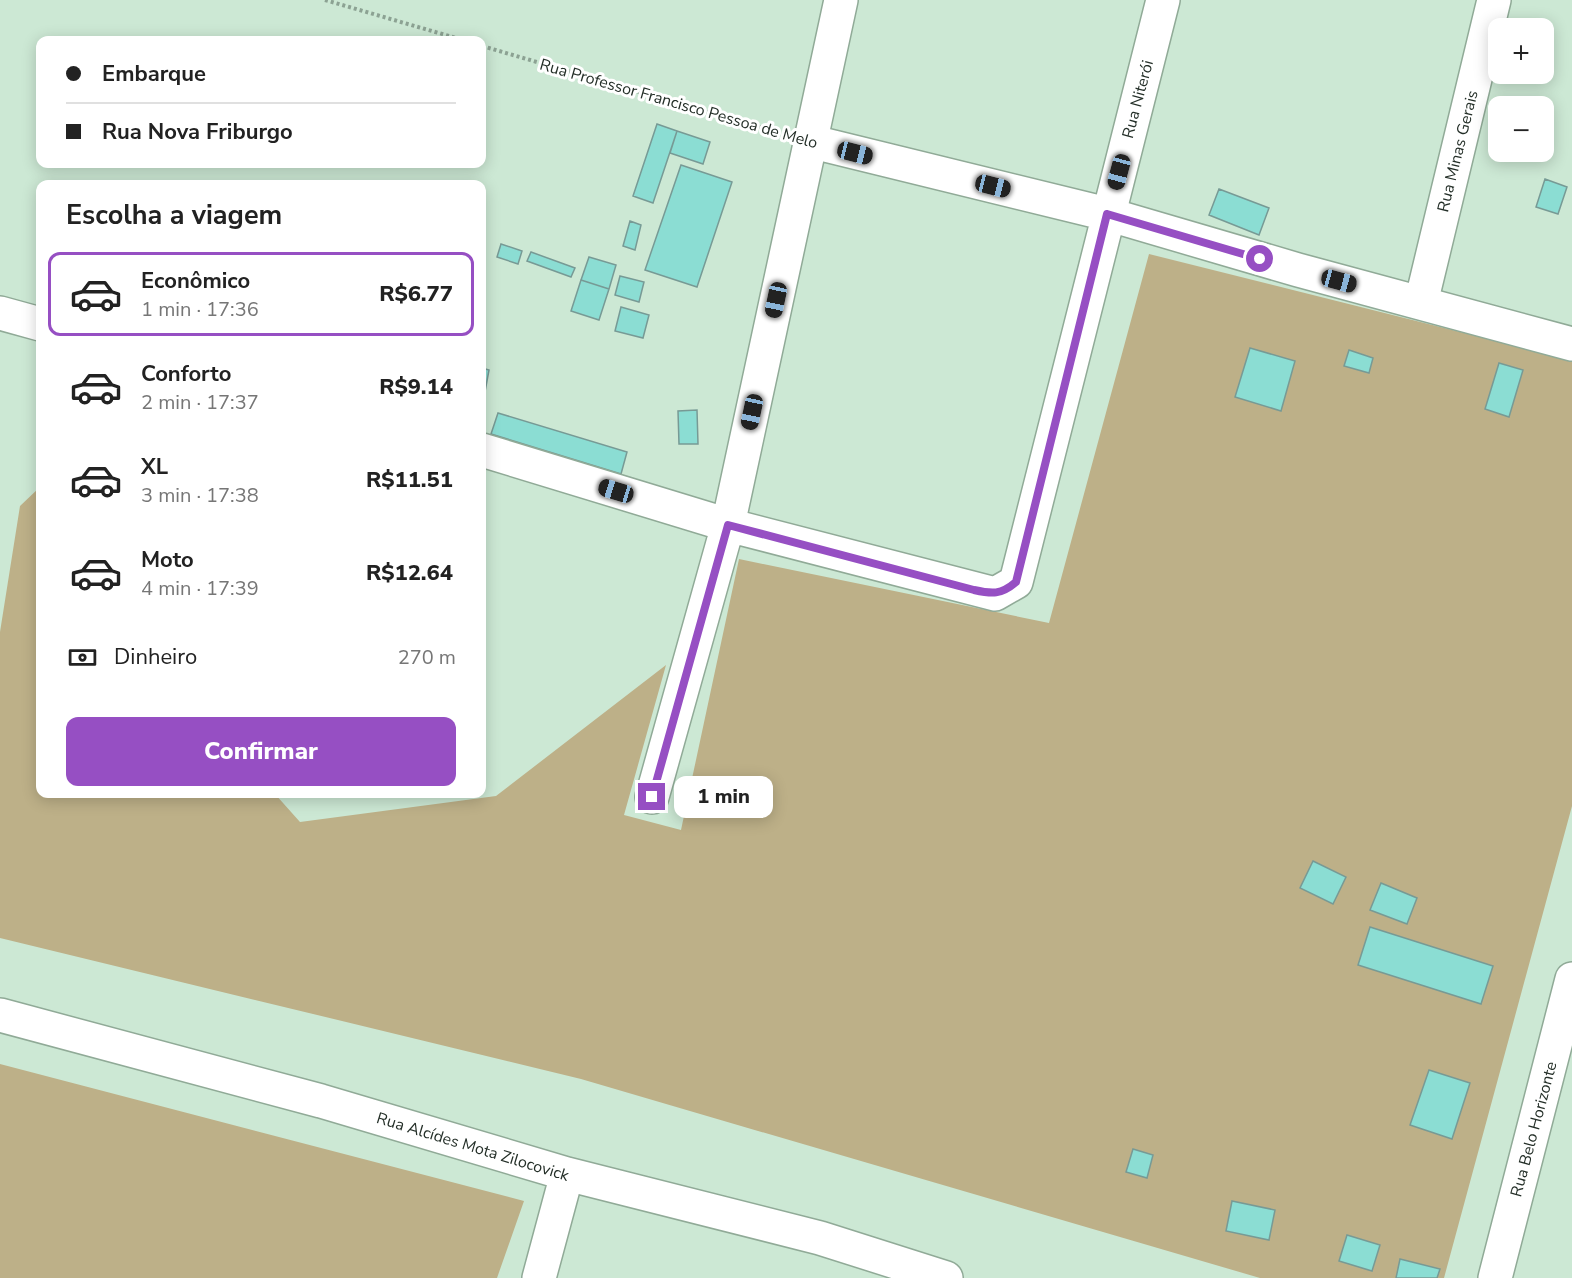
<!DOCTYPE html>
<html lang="pt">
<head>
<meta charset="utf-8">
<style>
  :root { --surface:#fff; --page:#f6f6f6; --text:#222; --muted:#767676; --line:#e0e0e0; --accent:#964fc3 }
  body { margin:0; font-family:"Nunito Sans",sans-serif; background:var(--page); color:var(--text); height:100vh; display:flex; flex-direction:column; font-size:22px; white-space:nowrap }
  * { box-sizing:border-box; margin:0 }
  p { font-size:20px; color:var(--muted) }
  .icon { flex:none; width:33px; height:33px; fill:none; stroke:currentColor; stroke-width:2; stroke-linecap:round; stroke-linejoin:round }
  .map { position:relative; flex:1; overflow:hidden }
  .details { position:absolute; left:36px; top:180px; width:450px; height:618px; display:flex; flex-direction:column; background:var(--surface); border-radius:12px; box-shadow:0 3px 15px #0003 }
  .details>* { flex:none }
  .top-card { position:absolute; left:36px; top:36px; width:450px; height:132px; border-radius:12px; box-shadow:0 3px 15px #0003; display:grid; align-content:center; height:132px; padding:0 30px; background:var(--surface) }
  .controls { position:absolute; left:1488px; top:18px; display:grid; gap:12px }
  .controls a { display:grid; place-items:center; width:66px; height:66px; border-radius:12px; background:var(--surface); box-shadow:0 3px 15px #0003; font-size:30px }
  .end { position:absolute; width:27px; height:27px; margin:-14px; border:8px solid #964fc3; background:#fff; box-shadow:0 0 0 3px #fff }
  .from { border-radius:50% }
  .bubble { position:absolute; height:42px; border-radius:12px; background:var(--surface); box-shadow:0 3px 15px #0003; font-size:20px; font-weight:800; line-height:42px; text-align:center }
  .car { position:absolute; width:18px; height:36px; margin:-18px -9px; border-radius:8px; box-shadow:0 0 4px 2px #0007; background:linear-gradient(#222 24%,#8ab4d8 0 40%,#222 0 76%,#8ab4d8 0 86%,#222 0) }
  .top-card b { display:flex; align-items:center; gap:21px; height:57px; font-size:22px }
  .top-card b+b { border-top:2px solid var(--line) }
  .top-card i { width:15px; height:15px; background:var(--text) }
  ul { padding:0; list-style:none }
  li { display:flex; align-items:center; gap:18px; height:84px; margin:0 12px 9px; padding:0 18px; border:3px solid transparent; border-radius:12px }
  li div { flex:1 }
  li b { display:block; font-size:22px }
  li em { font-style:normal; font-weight:800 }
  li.active { border-color:var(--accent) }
  li>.icon { width:54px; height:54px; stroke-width:1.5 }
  h2 { padding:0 30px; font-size:27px; line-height:72px }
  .pay { display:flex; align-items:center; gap:15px; height:66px; padding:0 30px; font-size:22px }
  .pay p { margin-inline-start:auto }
  .button { display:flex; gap:12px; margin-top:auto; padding:12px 30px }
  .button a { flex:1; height:69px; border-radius:12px; background:var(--accent); color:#fff; font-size:24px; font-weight:800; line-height:69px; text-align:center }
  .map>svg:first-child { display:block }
</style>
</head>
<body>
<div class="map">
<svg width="1572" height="1278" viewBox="0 0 1572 1278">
  <rect width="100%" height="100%" fill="#cce8d4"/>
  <path fill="#bdb088" d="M1149,254L1572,360V806L1444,1278H1260L581,1079L0,938V632L20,506L40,487V794H275L300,822L496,796L666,665L624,815L681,830L739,559L1049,623Z
    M0,1064L524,1201L497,1278H0Z"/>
  <path fill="#8bddd3" stroke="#779a95" stroke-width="1.5" d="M657,124L677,131L653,203L633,196Z
    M677,131L710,142L703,164L670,153Z
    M681,165L732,182L697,287L645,270Z
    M1545,179L1567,187L1558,214L1536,207Z
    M1219,189L1269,208L1259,235L1209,215Z
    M630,221L641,225L635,250L623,246Z
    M501,244L522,251L518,264L497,257Z
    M531,252L575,268L571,277L527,261Z
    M589,257L616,265L609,289L581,280Z
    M620,276L644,282L639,302L615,295Z
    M581,280L609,289L599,320L571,311Z
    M621,307L649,315L643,338L615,331Z
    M1250,348L1295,361L1281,411L1235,397Z
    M1349,350L1373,358L1369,373L1344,366Z
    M1499,363L1523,370L1509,417L1485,409Z
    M482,368L489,370L482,408Z
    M697,410L698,444H679L678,411Z
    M498,413L627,452L621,474L491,434Z
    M1313,861L1346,877L1333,904L1300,888Z
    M1381,883L1417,898L1407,924L1370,910Z
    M1370,927L1493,966L1481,1004L1358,965Z
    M1429,1070L1470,1083L1452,1139L1410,1125Z
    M1133,1149L1153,1155L1147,1178L1126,1172Z
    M1232,1201L1275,1210L1269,1240L1226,1231Z
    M1347,1235L1380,1245L1372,1271L1339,1261Z
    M1400,1259L1440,1269L1437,1278H1396Z"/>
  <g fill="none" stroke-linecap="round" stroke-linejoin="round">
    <g stroke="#90aa97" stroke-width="36">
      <path id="minor" d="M809,141L1107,214L1298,270L1572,344
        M1421,303L1494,0
        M0,313L40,324
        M482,450L728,525L995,594L1016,582L1163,0
        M652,797L728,525L841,0
        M0,1015L321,1101L567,1174L820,1238L946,1278
        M539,1278L567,1174
        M1495,1278L1572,979"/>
    </g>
    <path stroke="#8ca293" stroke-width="4" stroke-dasharray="3 3" stroke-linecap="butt" d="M325,0L463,40
      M482,46L780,133"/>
    <use href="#minor" stroke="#fff" stroke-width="33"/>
  </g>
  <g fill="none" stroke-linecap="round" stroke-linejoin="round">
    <path stroke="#964fc3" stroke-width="8" d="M652,797L728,525L974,590C992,594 1001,595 1016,582L1107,214L1260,259"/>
  </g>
  <g text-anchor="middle" stroke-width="6" stroke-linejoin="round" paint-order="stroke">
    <g font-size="16" fill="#242f28" stroke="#fff">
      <text transform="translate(1137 99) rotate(-75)" y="6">Rua Niterói</text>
      <text transform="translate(679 103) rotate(16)" y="6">Rua Professor Francisco Pessoa de Melo</text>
      <text transform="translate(1457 151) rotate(-76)" y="6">Rua Minas Gerais</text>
      <text transform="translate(1533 1129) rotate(-75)" y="6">Rua Belo Horizonte</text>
      <text transform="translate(473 1146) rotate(17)" y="6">Rua Alcídes Mota Zilocovick</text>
    </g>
  </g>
</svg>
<div class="controls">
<a>+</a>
<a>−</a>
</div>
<i class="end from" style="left:1260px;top:259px"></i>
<i class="end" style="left:652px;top:797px"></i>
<div class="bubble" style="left:674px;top:776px;width:99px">1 min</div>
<i class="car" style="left:855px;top:153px;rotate:104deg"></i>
<i class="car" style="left:1119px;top:172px;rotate:195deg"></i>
<i class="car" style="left:993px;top:186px;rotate:104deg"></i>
<i class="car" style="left:1339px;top:281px;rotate:105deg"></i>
<i class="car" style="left:776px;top:300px;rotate:192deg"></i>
<i class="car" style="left:752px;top:412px;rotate:192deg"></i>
<i class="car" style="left:616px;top:491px;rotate:287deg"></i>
<div class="top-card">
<b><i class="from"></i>Embarque</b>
<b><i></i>Rua Nova Friburgo</b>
</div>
<section class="details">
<h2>Escolha a viagem</h2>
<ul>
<li class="active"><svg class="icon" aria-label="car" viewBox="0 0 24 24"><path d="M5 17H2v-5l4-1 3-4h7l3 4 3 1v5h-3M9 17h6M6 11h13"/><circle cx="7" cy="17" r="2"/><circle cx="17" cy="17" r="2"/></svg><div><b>Econômico</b><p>1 min · 17:36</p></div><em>R$6.77</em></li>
<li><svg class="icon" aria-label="car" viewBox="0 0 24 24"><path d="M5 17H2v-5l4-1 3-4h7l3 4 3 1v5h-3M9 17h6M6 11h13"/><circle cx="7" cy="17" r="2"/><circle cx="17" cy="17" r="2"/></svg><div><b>Conforto</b><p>2 min · 17:37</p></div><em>R$9.14</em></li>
<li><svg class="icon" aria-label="car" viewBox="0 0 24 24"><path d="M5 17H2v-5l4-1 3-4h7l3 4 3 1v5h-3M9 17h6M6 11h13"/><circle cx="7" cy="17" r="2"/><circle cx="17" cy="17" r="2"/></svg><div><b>XL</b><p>3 min · 17:38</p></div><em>R$11.51</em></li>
<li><svg class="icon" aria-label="car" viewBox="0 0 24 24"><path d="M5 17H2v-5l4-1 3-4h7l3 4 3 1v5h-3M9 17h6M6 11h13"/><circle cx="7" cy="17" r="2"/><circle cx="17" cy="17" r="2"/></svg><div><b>Moto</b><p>4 min · 17:39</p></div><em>R$12.64</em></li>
</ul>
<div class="pay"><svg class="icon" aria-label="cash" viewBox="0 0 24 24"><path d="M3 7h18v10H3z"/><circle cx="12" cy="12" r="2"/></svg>Dinheiro<p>270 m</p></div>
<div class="button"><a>Confirmar</a></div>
</section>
</div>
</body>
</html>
